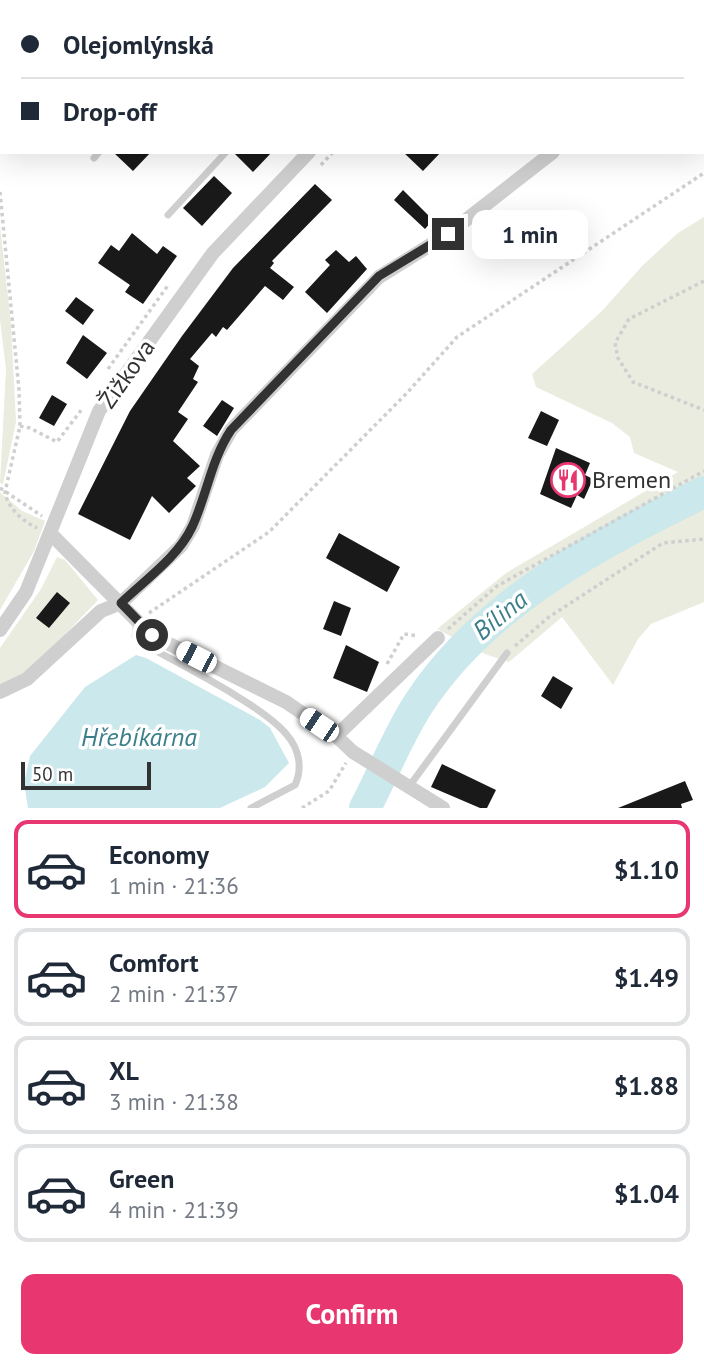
<!DOCTYPE html>
<html lang="en">
<head>
<meta charset="utf-8">
<style>
  :root { --surface:#fff; --page:#f6f6f7; --text:#1f2937; --muted:#747a83; --line:#e0e1e3; --accent:#e83670 }
  body { margin:0; font-family:"PT Sans",sans-serif; background:var(--page); color:var(--text); height:100vh; display:flex; flex-direction:column; font-size:26px; white-space:nowrap }
  * { box-sizing:border-box; margin:0 }
  p { font-size:23px; color:var(--muted) }
  .icon { flex:none; width:38px; height:38px; fill:none; stroke:currentColor; stroke-width:2; stroke-linecap:round; stroke-linejoin:round }
  .map { position:relative; height:808px; overflow:hidden }
  .drawer { display:flex; flex-direction:column; background:var(--surface); flex:1 }
  .drawer>* { flex:none }
  .guide { position:absolute; left:0px; top:0px; width:705px; height:154px; box-shadow:0 7px 28px #0002; display:grid; align-content:center; height:154px; padding:0 21px; background:var(--surface) }
  .scale { position:absolute; left:21px; bottom:18px; width:130px; box-sizing:border-box; padding-left:7px; border:4px solid #323232; border-top:0; font-size:19px; line-height:24px; white-space:nowrap; color:#323232; -webkit-text-stroke:5px #fff; paint-order:stroke }
  .end { position:absolute; width:32px; height:32px; margin:-16px; border:9px solid #323232; background:#fff; box-shadow:0 0 0 4px #fff }
  .from { border-radius:50% }
  .bubble { position:absolute; height:49px; border-radius:14px; background:var(--surface); box-shadow:0 7px 28px #0002; font-size:23px; font-weight:600; line-height:49px; text-align:center }
  .car { position:absolute; width:21px; height:42px; margin:-21px -10px; border-radius:9px; box-shadow:0 0 5px 2px #0007; background:linear-gradient(#fff 24%,#345 0 40%,#fff 0 76%,#345 0 86%,#fff 0) }
  .guide b { display:flex; align-items:center; gap:24px; height:66px; font-size:26px }
  .guide b+b { border-top:2px solid var(--line) }
  .guide i { width:18px; height:18px; background:var(--text) }
  ul { padding:12px 0 0; list-style:none }
  li { display:flex; align-items:center; gap:21px; height:98px; margin:0 14px 10px; padding:0 7px; border:4px solid var(--line); border-radius:14px }
  li div { flex:1 }
  li b { display:block; font-size:26px }
  li em { font-style:normal; font-weight:600 }
  li.current { border-color:var(--accent) }
  li>.icon { width:63px; height:63px; stroke-width:1.5 }
  .cta { display:flex; gap:14px; margin-top:auto; padding:14px 21px }
  .cta a { flex:1; height:80px; border-radius:14px; background:var(--accent); color:#fff; font-size:28px; font-weight:600; line-height:80px; text-align:center }
  .map>svg:first-child { display:block }
</style>
</head>
<body>
<div class="map">
<svg width="704" height="808" viewBox="0 0 704 808">
  <rect width="100%" height="100%" fill="#fff"/>
  <path fill="#e9ecde" d="M704,217V602L651,624L638,639L613,685L562,617L509,662L485,654L437,629L506,573L678,472L634,453L630,437L612,423L536,387L532,374L602,311L643,265L678,233Z
    M0,226L11,324L16,422L3,484L0,483L6,369L0,320Z
    M0,492L22,511L45,521L34,551L0,610Z
    M57,557L65,560L98,600L32,669L0,685V648L41,589Z"/>
  <path fill="#cbe8ec" d="M136,655L146,658L260,720L270,728L289,763L265,787L220,808H28L24,783L30,756L85,687Z"/>
  <g fill="none" stroke-linecap="round" stroke-linejoin="round">
    <path stroke="#cbe8ec" stroke-width="32" d="M365,808C383,774 398,735 419,703C485,602 598,544 704,492"/>
  </g>
  <path fill="#191919" d="M113,152H151L133,171Z
    M233,152H272L253,172Z
    M403,152H441L423,171Z
    M214,176L232,193L202,226L183,208Z
    M315,184L332,200L272,261L274,263L270,268L294,287L283,300L265,286L227,330L223,327L216,337L212,333L190,359L199,366L193,379L198,382L178,412L188,419L173,441L200,466L187,478L196,486L169,513L152,496L130,540L78,514L130,411L182,336L233,268Z
    M403,190L433,220L425,229L394,200Z
    M132,233L157,254L163,246L177,256L143,304L125,292L130,285L98,263L111,245L119,251Z
    M336,250L349,262L356,256L367,269L327,313L305,292L330,265L325,260Z
    M76,297L94,310L83,325L65,311Z
    M83,335L107,353L87,379L66,363Z
    M52,395L67,404L54,426L39,418Z
    M222,400L234,408L217,436L203,426Z
    M541,411L559,420L547,446L528,438Z
    M556,448L590,463L585,475L593,479L584,499L577,495L571,508L540,494Z
    M339,533L400,567L387,592L326,558Z
    M57,592L70,603L49,628L36,618Z
    M334,601L351,608L341,636L323,629Z
    M346,645L379,662L367,692L333,678Z
    M553,676L573,688L561,709L541,696Z
    M442,764L496,790L487,808H480L431,787Z
    M685,781L693,800L681,804L682,808H618Z"/>
  <g fill="none" stroke-linecap="round" stroke-linejoin="round">
    <path stroke="#cfcfcf" stroke-width="3.5" stroke-dasharray="3.5 3.5" stroke-linecap="butt" d="M235,2L236,0
      M429,2L431,0
      M473,2L475,0
      M0,139L2,138
      M321,165L333,152
      M0,192L19,390L20,426L5,492C8,509 23,521 37,528
      M704,281L629,319L615,343L618,358L633,382L704,410
      M108,369L169,284
      M20,426L30,428L57,442L82,409
      M0,488L42,516
      M149,613L269,532L407,393L457,337L704,173
      M448,629L497,586L704,471
      M515,646L549,617L663,543L704,539
      M387,664L404,634L418,636
      M302,808L329,791L346,763"/>
    <path stroke="#cfcfcf" stroke-width="7" d="M190,0L191,2
      M94,158L99,152
      M168,215L226,152
      M137,621L135,636L140,642C177,663 263,705 287,735C299,749 303,768 295,785L251,808
      M408,788L507,653"/>
    <path stroke="#cfcfcf" stroke-width="14" d="M453,2L454,0
      M52,535L151,635L286,702L336,736L353,752L443,808
      M0,630L26,592L99,411L213,253L309,152
      M0,692L27,679L101,611L121,603L181,546L193,526L217,455L231,430L379,277L448,234L553,152
      M336,736L438,638"/>
  </g>
  <g fill="none" stroke-linecap="round" stroke-linejoin="round">
    <path stroke="#323232" stroke-width="9" d="M152,635L121,603C145,580 178,557 192,527C207,495 211,460 231,430L379,276L448,234"/>
  </g>
  <defs>
    <g id="restaurant-ring" transform="scale(1.75)"><circle r="9.5" fill="#fff" stroke="#e83670" stroke-width="1.5"/><path d="M-5-6h1v4h1v-4h1v4h1v-4h1v5L-1.5 .5V6h-2V.5L-5-1ZM5-6V6H3V1.5H1.5Q1.5-4 5-6Z" fill="#e83670"/></g>
  </defs>
  <g fill-rule="evenodd">
    <use href="#restaurant-ring" x="568" y="480"/>
  </g>
  <g text-anchor="middle" stroke-width="7" stroke-linejoin="round" paint-order="stroke">
    <g font-size="24" fill="#323232" stroke="#fff">
      <text transform="translate(127 374) rotate(-55)" y="8">Žižkova</text>
    </g>
    <g font-size="24" fill="#323232" stroke="#fff" text-anchor="start">
      <text x="592" y="488">Bremen</text>
    </g>
    <g font-size="26" font-style="italic" fill="#3a7f8a" stroke="#fff">
      <text transform="translate(500 615) rotate(-39)" y="9">Bílina</text>
      <text x="139" y="746">Hřebíkárna</text>
    </g>
  </g>
</svg>
<div class="scale">50 m</div>
<i class="end from" style="left:152px;top:635px"></i>
<i class="end" style="left:448px;top:234px"></i>
<div class="bubble" style="left:472px;top:210px;width:116px">1 min</div>
<i class="car" style="left:196px;top:657px;rotate:297deg"></i>
<i class="car" style="left:319px;top:725px;rotate:304deg"></i>
<div class="guide">
<b><i class="from"></i>Olejomlýnská</b>
<b><i></i>Drop-off</b>
</div>
</div>
<section class="drawer">
<ul>
<li class="current"><svg class="icon" aria-label="car" viewBox="0 0 24 24"><path d="M5 17H2v-5l4-1 3-4h7l3 4 3 1v5h-3M9 17h6M6 11h13"/><circle cx="7" cy="17" r="2"/><circle cx="17" cy="17" r="2"/></svg><div><b>Economy</b><p>1 min · 21:36</p></div><em>$1.10</em></li>
<li><svg class="icon" aria-label="car" viewBox="0 0 24 24"><path d="M5 17H2v-5l4-1 3-4h7l3 4 3 1v5h-3M9 17h6M6 11h13"/><circle cx="7" cy="17" r="2"/><circle cx="17" cy="17" r="2"/></svg><div><b>Comfort</b><p>2 min · 21:37</p></div><em>$1.49</em></li>
<li><svg class="icon" aria-label="car" viewBox="0 0 24 24"><path d="M5 17H2v-5l4-1 3-4h7l3 4 3 1v5h-3M9 17h6M6 11h13"/><circle cx="7" cy="17" r="2"/><circle cx="17" cy="17" r="2"/></svg><div><b>XL</b><p>3 min · 21:38</p></div><em>$1.88</em></li>
<li><svg class="icon" aria-label="car" viewBox="0 0 24 24"><path d="M5 17H2v-5l4-1 3-4h7l3 4 3 1v5h-3M9 17h6M6 11h13"/><circle cx="7" cy="17" r="2"/><circle cx="17" cy="17" r="2"/></svg><div><b>Green</b><p>4 min · 21:39</p></div><em>$1.04</em></li>
</ul>
<div class="cta"><a>Confirm</a></div>
</section>
</body>
</html>
